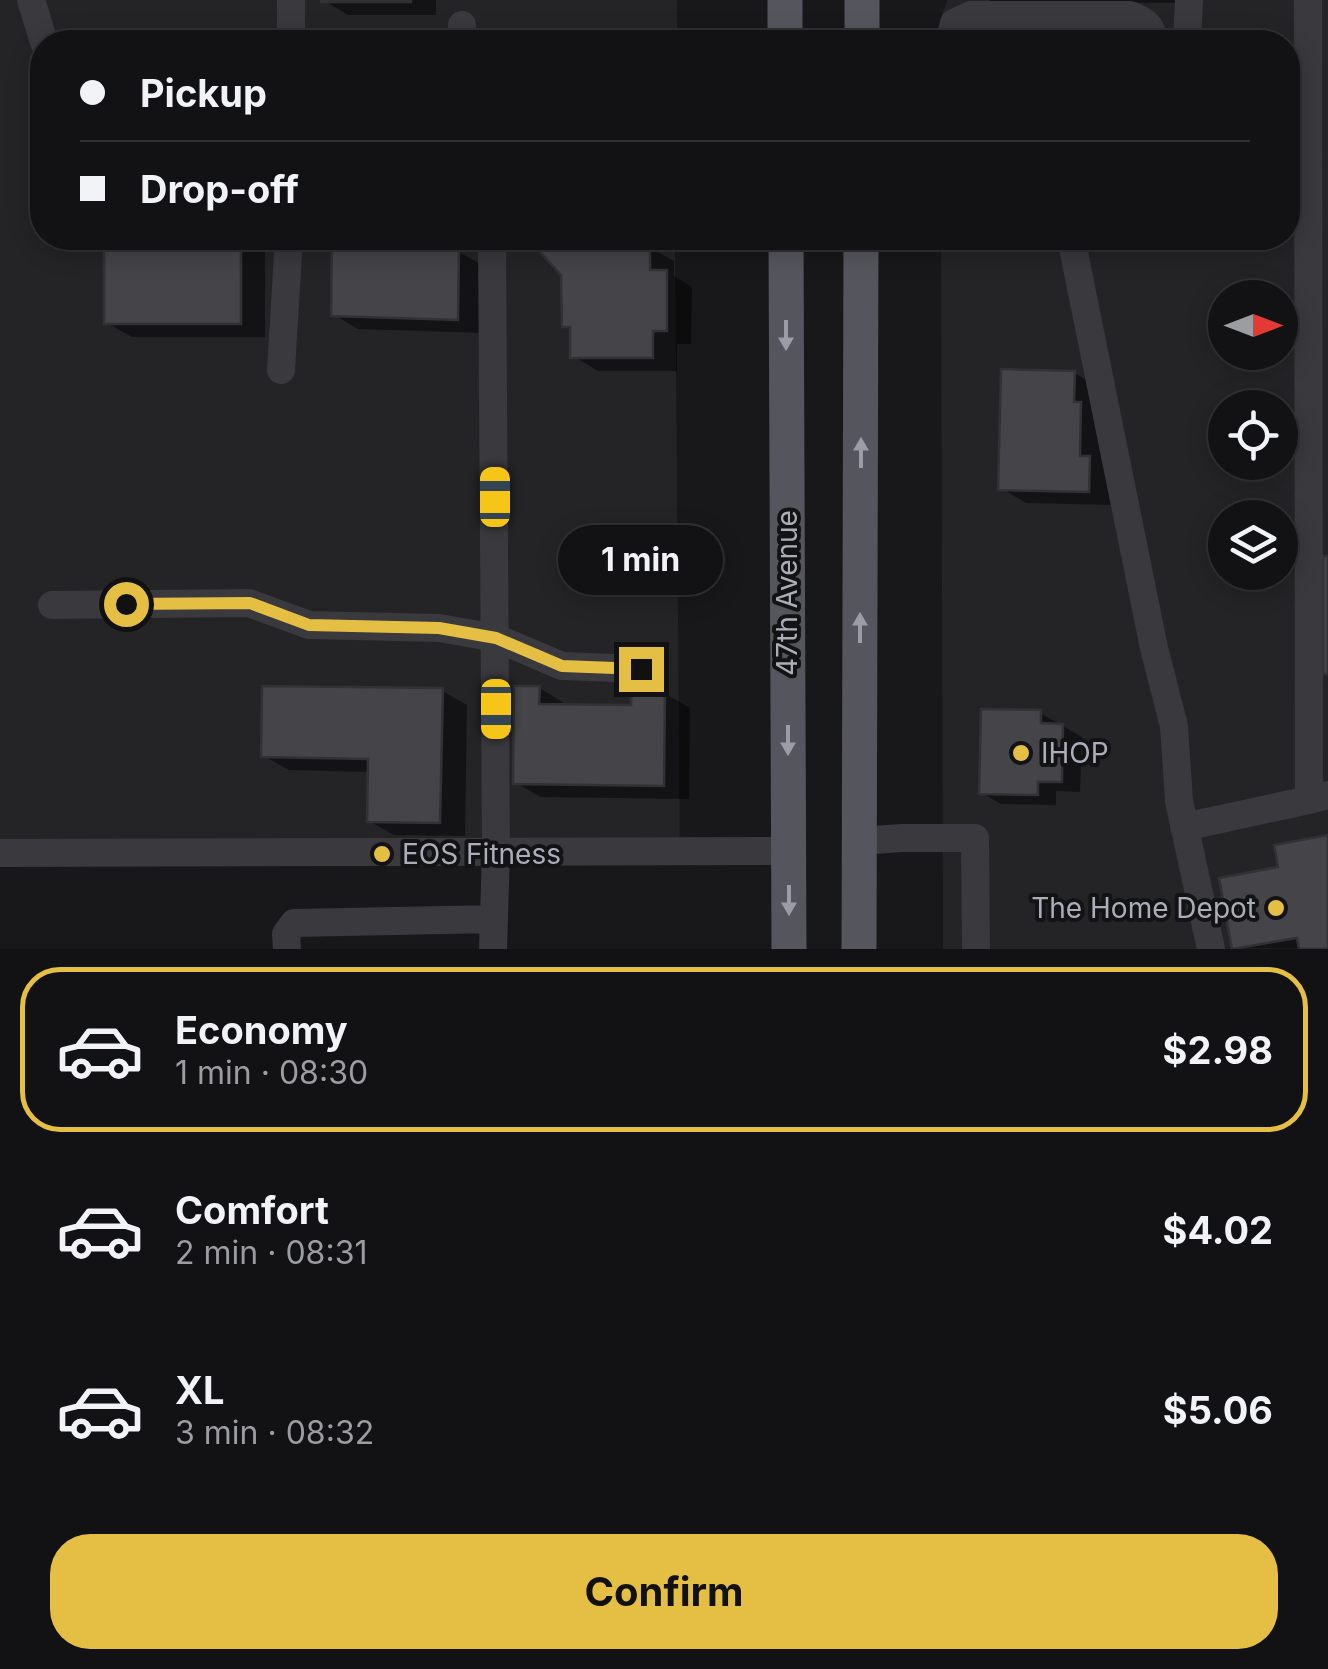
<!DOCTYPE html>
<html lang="en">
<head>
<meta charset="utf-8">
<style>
  :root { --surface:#121113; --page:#1f1f21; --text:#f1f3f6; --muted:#9c9da0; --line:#313133; --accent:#e5bf44 }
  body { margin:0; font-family:Inter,sans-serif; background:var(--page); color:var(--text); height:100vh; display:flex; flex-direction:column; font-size:38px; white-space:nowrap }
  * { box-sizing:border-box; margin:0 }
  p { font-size:32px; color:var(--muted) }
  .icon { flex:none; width:55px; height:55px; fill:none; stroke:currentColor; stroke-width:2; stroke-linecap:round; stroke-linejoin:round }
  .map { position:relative; height:949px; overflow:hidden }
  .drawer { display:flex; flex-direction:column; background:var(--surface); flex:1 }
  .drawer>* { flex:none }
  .hud { position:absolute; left:30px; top:30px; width:1270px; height:220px; border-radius:40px; box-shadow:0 5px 25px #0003,0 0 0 2px var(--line); display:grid; align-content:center; height:220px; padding:0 50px; background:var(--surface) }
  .needle { width:65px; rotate:90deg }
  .buttons { position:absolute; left:1208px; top:280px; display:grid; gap:20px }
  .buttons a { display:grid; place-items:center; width:90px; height:90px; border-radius:50%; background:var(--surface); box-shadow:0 5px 25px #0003,0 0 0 2px var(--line); font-size:50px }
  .end { position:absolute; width:45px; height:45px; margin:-22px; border:12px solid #e5bf44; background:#111; box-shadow:0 0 0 5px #111 }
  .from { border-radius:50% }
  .bubble { position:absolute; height:70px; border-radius:35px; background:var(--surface); box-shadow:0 5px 25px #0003,0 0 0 2px var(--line); font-size:32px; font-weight:700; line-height:70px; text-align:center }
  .car { position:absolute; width:30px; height:60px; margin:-30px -15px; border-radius:12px; box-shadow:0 0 8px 2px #0007; background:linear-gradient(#f5c518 24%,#345 0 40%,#f5c518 0 76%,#345 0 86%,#f5c518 0) }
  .hud b { display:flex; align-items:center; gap:35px; height:95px; font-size:38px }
  .hud b+b { border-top:2px solid var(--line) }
  .hud i { width:25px; height:25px; background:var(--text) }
  ul { padding:18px 0 0; list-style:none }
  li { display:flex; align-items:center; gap:30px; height:165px; margin:0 20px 15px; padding:0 30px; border:5px solid transparent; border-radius:40px }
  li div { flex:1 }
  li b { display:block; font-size:38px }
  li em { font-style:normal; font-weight:700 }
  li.selected { border-color:var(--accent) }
  li>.icon { width:90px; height:90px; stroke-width:1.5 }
  .primary-button { display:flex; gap:20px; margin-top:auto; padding:20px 50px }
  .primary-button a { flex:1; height:115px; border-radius:40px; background:var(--accent); color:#111; font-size:40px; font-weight:700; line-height:115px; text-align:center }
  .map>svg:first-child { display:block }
</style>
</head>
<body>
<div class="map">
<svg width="1328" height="949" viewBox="0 0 1328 949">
  <rect width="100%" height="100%" fill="#181719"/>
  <path fill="#242326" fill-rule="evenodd" d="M0,0H677V42H42V238H675L680,865L0,866Z
    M947,0H1328V949H943L941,238H1288V42H940V21ZM1225,298H1280V352H1225ZM1225,408H1280V462H1225ZM1225,518H1280V572H1225Z"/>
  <path fill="#0007" d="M323,0H436V15H348Z
    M989,0H1187V3L992,2Z
    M984,23L1098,26V42H984Z
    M107,238H255L265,243V337H132L107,323Z
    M381,242L396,251L459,252L484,266L483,333L358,329L333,314Z
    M649,247L674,261V276L692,287L691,344H677V371H598L573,356V330L564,325Z
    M1074,373L1099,387L1113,505L1026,503L1001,488Z
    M539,688L564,703V707L633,708L664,693L690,708L689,799L540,797L515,782Z
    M442,691L467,705L465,836L394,835L369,821L370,772L289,770L264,756Z
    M1040,713L1082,737L1080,792L1056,791V805L1001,804L982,793Z
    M1328,838V949L1234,948L1281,869Z"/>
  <path fill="#454449" stroke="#323235" stroke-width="2.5" d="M321,0H411V2H321Z
    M1079,13V42H982V20Z
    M104,238H241V324H104Z
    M332,239H382L381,248L459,249L458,320L331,316Z
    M550,244H650V270H667V331H653V358H570V327H562L561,275L540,252Z
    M1001,369L1075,371L1074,402H1081L1080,456H1090L1089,492L998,490Z
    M1323,556H1328V674H1323Z
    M262,686L443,688L440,823L367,822L368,759L261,757Z
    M514,686H540L539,704L631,705V691H665L664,786L513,784Z
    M981,709L1041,710V723L1063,724L1062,782H1038V795L979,794Z
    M1328,835V949H1299L1297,938L1232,949L1219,878L1278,867L1274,845Z"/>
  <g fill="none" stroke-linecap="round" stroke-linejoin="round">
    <path stroke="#39393e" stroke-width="28" d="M31,0L44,42
      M291,0V42
      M1308,0L1309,800L1328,795
      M462,25V42
      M949,42L954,23L971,15H1130C1145,21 1153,25 1153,42
      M1187,42L1189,0
      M492,238L496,851L493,949
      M1071,238L1154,648L1174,726L1179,801L1211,949
      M281,370L289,238
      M52,605L249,603L309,625L439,628L496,638L562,666L641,669
      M1184,827L1309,800
      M860,841L902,838H975L976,949
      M0,853L788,851
      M287,949L286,934L294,923L494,919"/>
    <path stroke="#55565d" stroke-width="35" d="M785,0V42
      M862,42V0
      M786,238L789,949
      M859,949L861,238"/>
  </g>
  <defs><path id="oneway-solid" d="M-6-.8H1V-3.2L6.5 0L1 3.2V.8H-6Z" transform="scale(2.5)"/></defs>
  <g fill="#9a9ca6">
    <use href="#oneway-solid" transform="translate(786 335) rotate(90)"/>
    <use href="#oneway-solid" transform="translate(861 453) rotate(-90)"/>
    <use href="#oneway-solid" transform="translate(860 628) rotate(-90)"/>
    <use href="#oneway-solid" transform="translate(788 740) rotate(90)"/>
    <use href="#oneway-solid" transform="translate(789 900) rotate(90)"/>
  </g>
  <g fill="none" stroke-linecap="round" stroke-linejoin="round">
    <path stroke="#e5bf44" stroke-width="12" d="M126,604L250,603L309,625L439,628L496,638L562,666L641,669"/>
  </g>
  <g fill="#e5bf44" stroke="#131214" stroke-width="4">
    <circle cx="1021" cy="753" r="10"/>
    <circle cx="382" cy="854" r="10"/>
    <circle cx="1276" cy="908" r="10"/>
  </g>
  <g text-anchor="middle" stroke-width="8" stroke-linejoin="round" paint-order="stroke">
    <g font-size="28" fill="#abadb8" stroke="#131214">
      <text transform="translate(787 593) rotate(-90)" y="10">47th Avenue</text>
    </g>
    <g font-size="28" fill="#abadb8" stroke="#131214" text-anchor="start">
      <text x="1041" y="763">IHOP</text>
      <text x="402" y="864">EOS Fitness</text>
      <text x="1256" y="918" text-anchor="end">The Home Depot</text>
    </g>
  </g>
</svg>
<div class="buttons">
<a><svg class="needle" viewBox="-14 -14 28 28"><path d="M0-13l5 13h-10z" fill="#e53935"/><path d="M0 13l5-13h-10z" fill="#9c9da0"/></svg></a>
<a><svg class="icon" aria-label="locate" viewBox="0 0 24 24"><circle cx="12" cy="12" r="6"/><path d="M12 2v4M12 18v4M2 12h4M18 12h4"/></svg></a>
<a><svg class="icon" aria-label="layers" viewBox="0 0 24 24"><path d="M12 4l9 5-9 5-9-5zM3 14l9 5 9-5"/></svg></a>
</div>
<i class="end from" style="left:126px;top:604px"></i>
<i class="end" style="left:641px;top:669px"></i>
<div class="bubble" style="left:558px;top:525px;width:165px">1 min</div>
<i class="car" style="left:495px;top:497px;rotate:0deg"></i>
<i class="car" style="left:496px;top:709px;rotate:180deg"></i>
<div class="hud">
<b><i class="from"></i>Pickup</b>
<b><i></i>Drop-off</b>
</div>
</div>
<section class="drawer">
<ul>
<li class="selected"><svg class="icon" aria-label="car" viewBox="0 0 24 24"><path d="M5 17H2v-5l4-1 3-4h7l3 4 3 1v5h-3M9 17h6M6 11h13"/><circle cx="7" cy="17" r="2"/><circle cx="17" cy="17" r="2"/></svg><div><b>Economy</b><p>1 min · 08:30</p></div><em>$2.98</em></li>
<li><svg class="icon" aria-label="car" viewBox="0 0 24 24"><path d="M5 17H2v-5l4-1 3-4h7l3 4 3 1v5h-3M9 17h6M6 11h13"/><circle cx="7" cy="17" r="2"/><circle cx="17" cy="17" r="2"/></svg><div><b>Comfort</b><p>2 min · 08:31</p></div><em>$4.02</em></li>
<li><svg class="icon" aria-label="car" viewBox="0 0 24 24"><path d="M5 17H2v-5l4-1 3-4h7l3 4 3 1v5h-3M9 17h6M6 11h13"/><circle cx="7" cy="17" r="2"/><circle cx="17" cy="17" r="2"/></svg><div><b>XL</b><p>3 min · 08:32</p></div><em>$5.06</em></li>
</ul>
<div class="primary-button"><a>Confirm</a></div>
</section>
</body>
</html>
